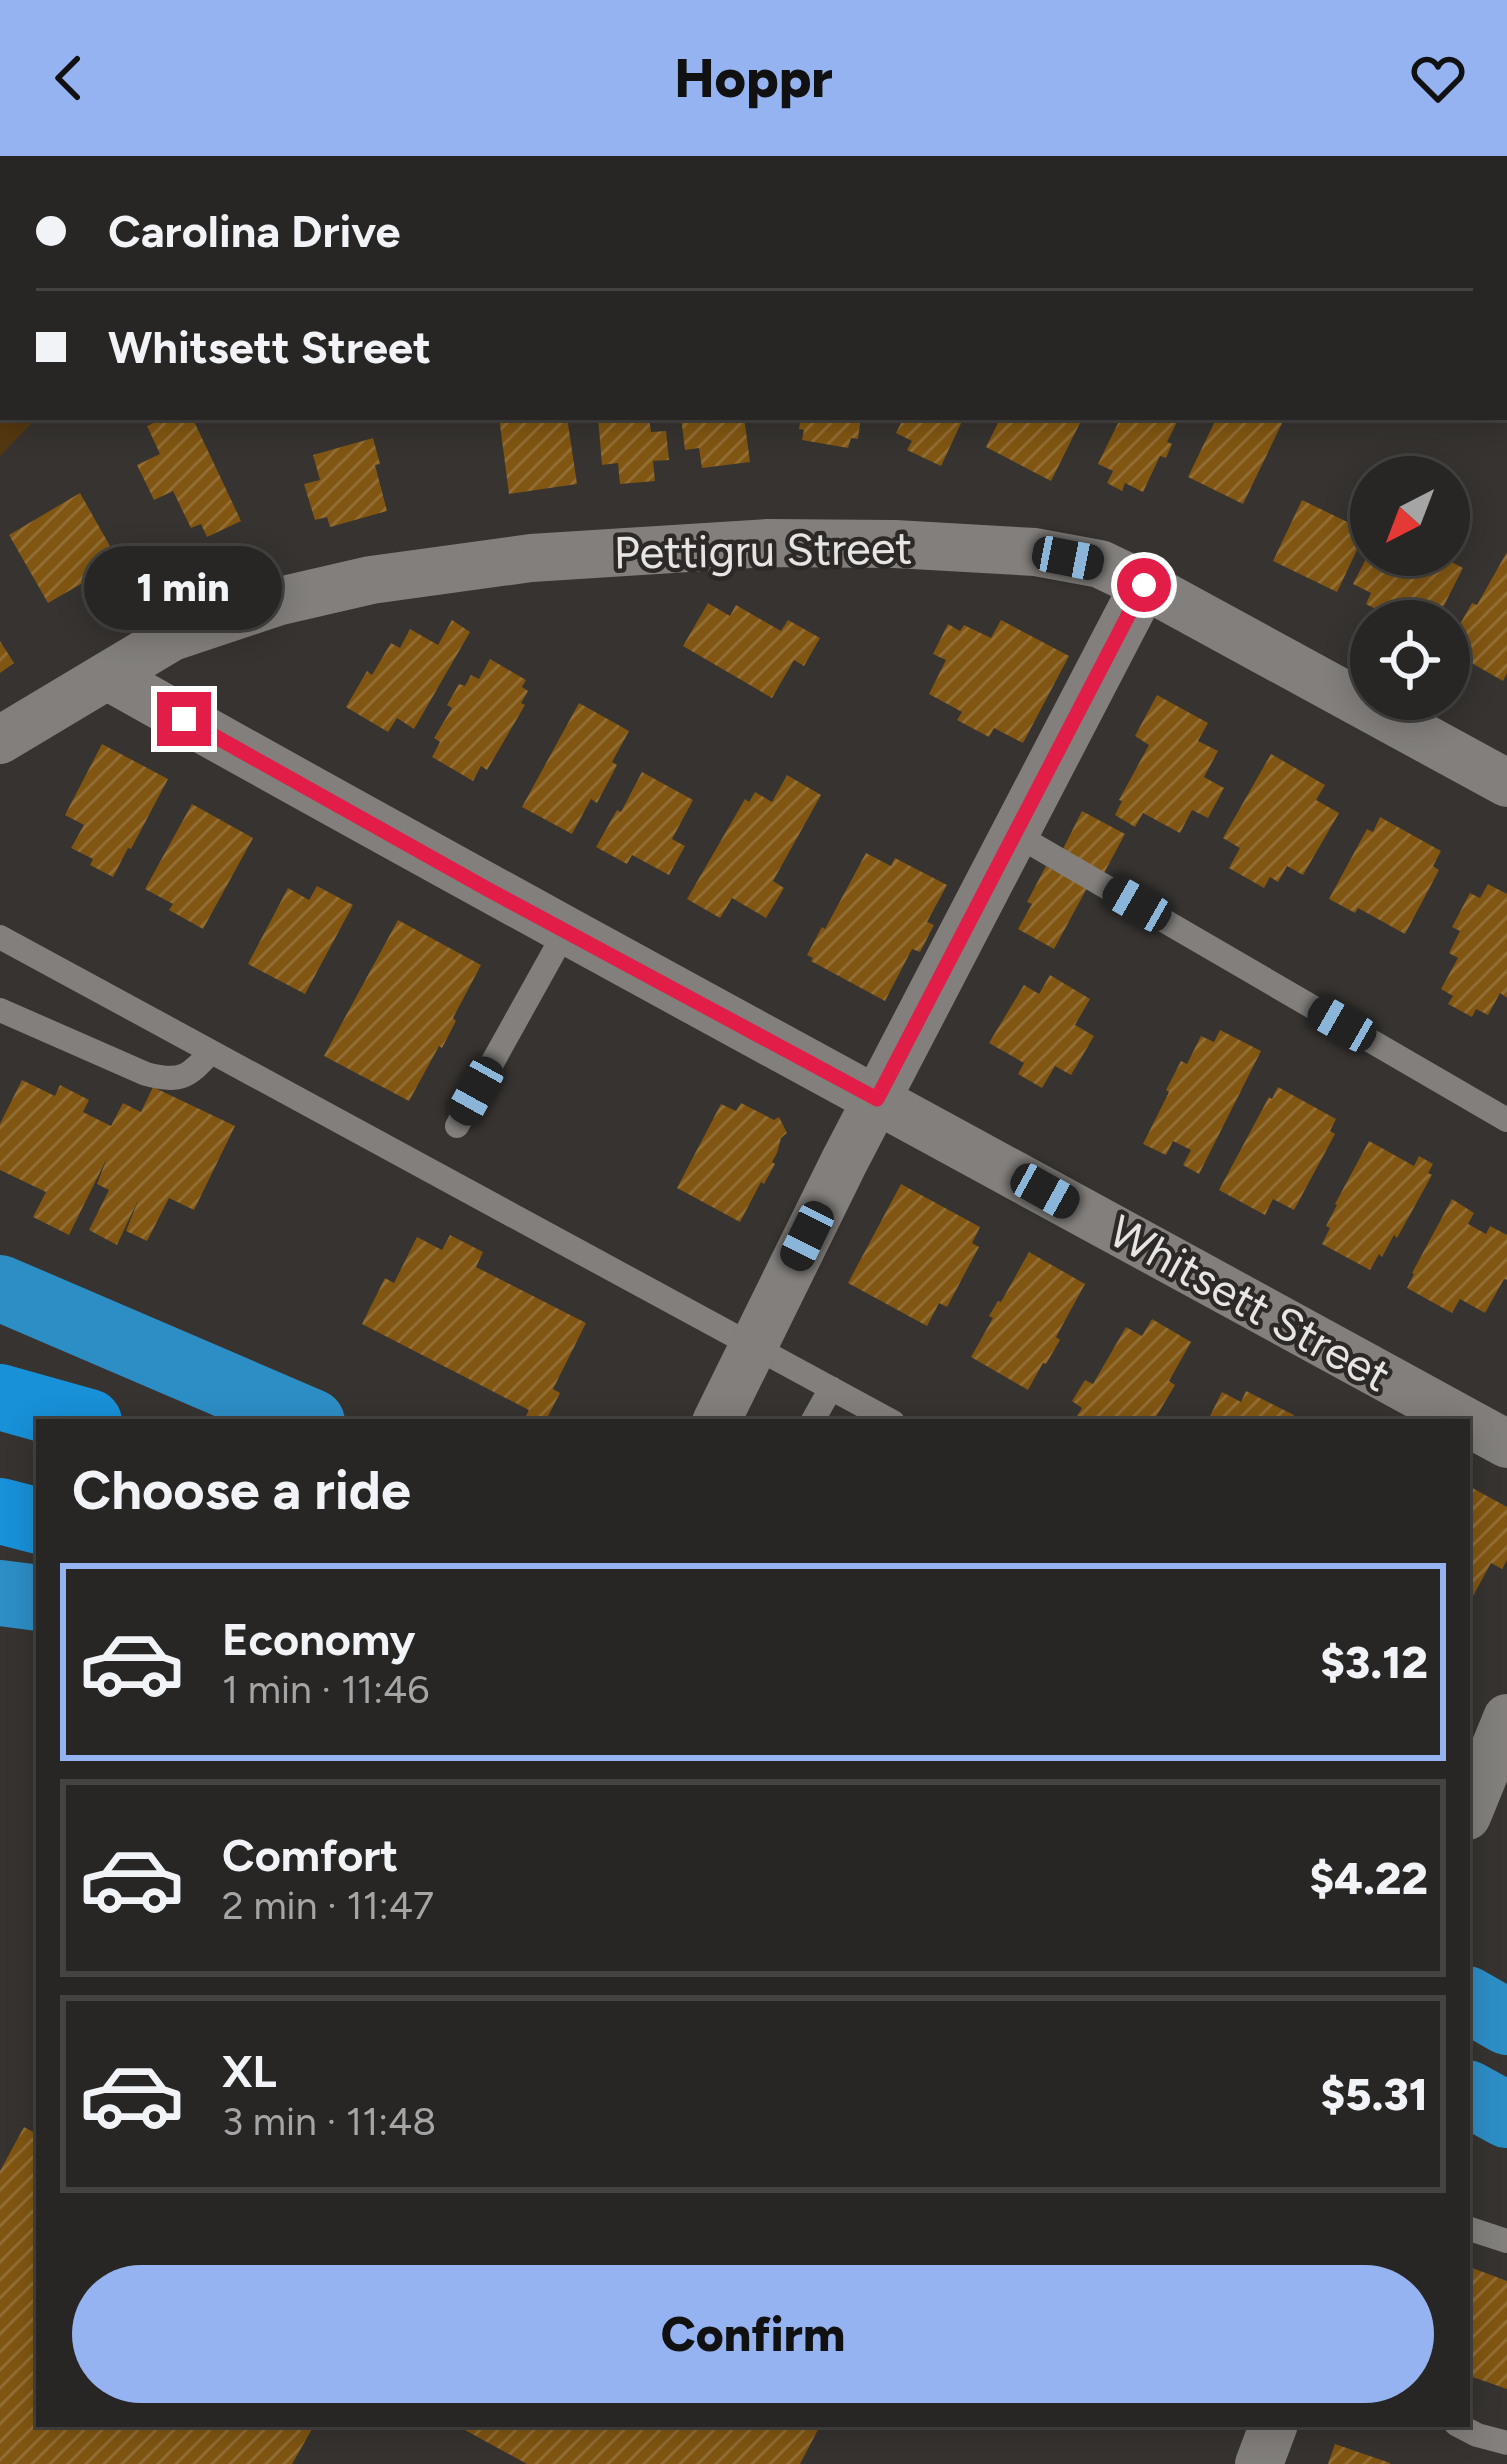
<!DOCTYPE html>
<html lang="en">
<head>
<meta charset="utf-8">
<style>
  :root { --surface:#282624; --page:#302e2c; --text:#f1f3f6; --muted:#a5a5a6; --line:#444341; --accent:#95b2f1 }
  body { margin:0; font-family:Figtree,sans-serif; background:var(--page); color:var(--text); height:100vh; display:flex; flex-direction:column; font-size:45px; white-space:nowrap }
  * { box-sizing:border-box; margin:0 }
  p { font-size:39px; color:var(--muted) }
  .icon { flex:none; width:66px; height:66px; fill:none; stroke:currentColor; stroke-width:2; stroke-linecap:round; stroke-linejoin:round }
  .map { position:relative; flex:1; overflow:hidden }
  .details { position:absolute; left:36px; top:1263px; width:1434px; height:1008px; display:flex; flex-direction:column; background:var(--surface); border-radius:0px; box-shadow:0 6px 30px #0003,0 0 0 3px var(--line) }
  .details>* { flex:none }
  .guide { position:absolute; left:0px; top:0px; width:1509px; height:264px; box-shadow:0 6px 30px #0003,0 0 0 3px var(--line); display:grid; align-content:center; height:264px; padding:0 36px; background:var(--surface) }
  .needle { width:78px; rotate:222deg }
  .controls { position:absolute; left:1350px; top:300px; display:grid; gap:24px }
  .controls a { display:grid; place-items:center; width:120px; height:120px; border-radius:50%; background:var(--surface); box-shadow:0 6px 30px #0003,0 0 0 3px var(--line); font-size:60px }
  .end { position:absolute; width:54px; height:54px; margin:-27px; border:15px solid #e11d48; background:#fff; box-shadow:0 0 0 6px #fff }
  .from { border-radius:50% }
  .bubble { position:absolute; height:84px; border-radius:42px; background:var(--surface); box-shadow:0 6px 30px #0003,0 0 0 3px var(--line); font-size:39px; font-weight:800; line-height:84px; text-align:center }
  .car { position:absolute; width:36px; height:72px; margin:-36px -18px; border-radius:15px; box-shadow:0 0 9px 3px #0007; background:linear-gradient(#222 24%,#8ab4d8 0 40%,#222 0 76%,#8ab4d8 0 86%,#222 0) }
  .guide b { display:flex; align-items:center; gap:42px; height:114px; font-size:45px }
  .guide b+b { border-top:3px solid var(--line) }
  .guide i { width:30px; height:30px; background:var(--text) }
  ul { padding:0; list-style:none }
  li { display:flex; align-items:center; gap:36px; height:198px; margin:0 24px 18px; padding:0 12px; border:6px solid var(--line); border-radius:0px }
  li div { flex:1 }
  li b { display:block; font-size:45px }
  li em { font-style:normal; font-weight:800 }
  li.selected { border-color:var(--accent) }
  li>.icon { width:108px; height:108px; stroke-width:1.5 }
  h2 { padding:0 36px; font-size:54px; line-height:144px }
  .action { display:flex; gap:24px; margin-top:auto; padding:24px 36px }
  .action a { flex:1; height:138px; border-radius:72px; background:var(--accent); color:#111; font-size:48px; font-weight:800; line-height:138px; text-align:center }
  header { display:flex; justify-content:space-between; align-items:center; height:156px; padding:0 36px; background:var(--accent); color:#111; font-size:54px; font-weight:800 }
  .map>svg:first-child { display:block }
</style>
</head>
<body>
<header><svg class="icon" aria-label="back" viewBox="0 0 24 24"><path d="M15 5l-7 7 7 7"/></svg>Hoppr<svg class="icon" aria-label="heart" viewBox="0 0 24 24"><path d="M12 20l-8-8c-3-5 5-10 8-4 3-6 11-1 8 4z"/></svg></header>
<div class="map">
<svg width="1507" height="2308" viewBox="0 0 1507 2308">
  <defs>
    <pattern id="park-tufts" width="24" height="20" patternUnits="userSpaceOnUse" patternTransform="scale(3)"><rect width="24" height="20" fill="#543810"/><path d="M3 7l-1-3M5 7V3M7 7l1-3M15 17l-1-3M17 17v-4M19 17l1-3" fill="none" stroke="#6d5533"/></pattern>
    <pattern id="building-hatch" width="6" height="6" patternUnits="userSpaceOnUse" patternTransform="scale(3)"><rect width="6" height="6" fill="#815612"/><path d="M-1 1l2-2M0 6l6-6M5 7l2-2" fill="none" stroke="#936e34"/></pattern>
  </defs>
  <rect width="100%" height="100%" fill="#363330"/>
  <path fill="url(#park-tufts)" d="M0,0H709L672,3H3V261H38L0,300Z"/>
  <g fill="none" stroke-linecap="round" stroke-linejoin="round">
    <path stroke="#685844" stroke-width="12" d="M9,3L12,0
      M0,12L3,9"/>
  </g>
  <path fill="url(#building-hatch)" d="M167,261H192L241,365L207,381L201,368L191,372L173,335L154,344L137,309L160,298L147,270Z
    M499,261H567L577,328L509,338Z
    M598,261H649L651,276L666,275L669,304L653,305L655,325L620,328L618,307L602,309Z
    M681,261H744L750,306L702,312L699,292L685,294Z
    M801,261H861L858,283L851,282L848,292L802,284L804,274L799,273Z
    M904,261H964L941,310L907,294L912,285L896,277Z
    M1001,261H1083L1051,325L986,291Z
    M1121,261H1172L1178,264L1167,286L1172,288L1166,302L1160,300L1143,336L1125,327L1122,335L1107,327L1113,315L1098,308Z
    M1217,261H1285L1243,348L1188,321Z
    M373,282L380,308L375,309L387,355L330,371L327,361L315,364L304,328L320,324L313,299Z
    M80,337L119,406L48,447L9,379Z
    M1302,344L1366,375L1337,436L1273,405Z
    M1507,396V517L1503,525L1454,497L1463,481L1455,477L1472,447L1477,449Z
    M1368,399H1438L1463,412L1436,465H1399L1366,448L1371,437L1353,428Z
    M708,447L730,460L736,449L781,475L788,464L820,482L804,510L794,504L772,542L683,490Z
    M452,464L470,476L414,573L397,562L388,576L346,551L367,515L372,519L391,487L400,492L410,473L438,489Z
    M1001,464L1069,500L1023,587L994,572L989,581L957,564L962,556L929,538L946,504L933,498L948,468L960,475L964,469L991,482Z
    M0,485L14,507L0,517Z
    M490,503L526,524L522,531L528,535L521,547L525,549L487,614L481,610L473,625L432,601L440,586L434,582L452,552L447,549L459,528L465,530L471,519L479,523Z
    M1157,539L1208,567L1198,585L1218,595L1204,621L1224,632L1208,662L1192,654L1180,677L1143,657L1135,671L1115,659L1122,645L1119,644L1149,589L1135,580Z
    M579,547L629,575L612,606L617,609L597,647L591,643L572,678L522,651Z
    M102,588L168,623L131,693L128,692L113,721L90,709L93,703L71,692L84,669L65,659Z
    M1271,598L1325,629L1316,644L1339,657L1303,719L1287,710L1278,726L1270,721L1264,732L1229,712L1240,692L1223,682Z
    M642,616L693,644L672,683L685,690L669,719L632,699L627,708L596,691L617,654L621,656Z
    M787,619L821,639L773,725L784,732L766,762L732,742L720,762L687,743L745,643L749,646L755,636L772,646Z
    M192,648L253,682L203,773L169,754L173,748L145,733Z
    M1082,655L1125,678L1104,717L1062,695Z
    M1380,661L1441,695L1433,710L1439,714L1405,778L1358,752L1355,757L1329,743L1367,673L1373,676Z
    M866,697L891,710L895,702L947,729L927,766L934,769L920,796L912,793L885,845L811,805L813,802L807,799L822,771L825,773Z
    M1046,710L1087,732L1054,793L1018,773L1032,748L1027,746Z
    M1488,728L1507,738V842L1500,837L1488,859L1476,853L1472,861L1448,848L1453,840L1441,833L1458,802L1449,797L1460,775L1452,771L1470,737L1480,742Z
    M317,730L353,749L305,838L248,808L288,732L309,744Z
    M398,764L481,809L453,862L456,865L442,892L439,890L409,945L324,900Z
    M1050,819L1090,843L1075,869L1094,880L1071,919L1055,910L1042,932L1018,918L1024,907L989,887L1024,829L1039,838Z
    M1220,874L1261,895L1199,1018L1183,1009L1191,994L1173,985L1166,999L1143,988L1169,936L1166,934L1181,905L1187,908L1201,880L1214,886Z
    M22,924L55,940L60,929L89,944L83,956L111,970L123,947L141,956L153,931L235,970L194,1054L169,1042L147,1085L126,1075L139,1042L117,1089L89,1074L109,1034L97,1028L107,1002L69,1079L33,1061L46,1036L0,1014V968Z
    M1278,931L1336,963L1330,975L1335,978L1294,1054L1273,1043L1265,1059L1219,1034L1269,941L1272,943Z
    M741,947L774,964L779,961L787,977L781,982L777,997L772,1006L775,1008L764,1028L761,1026L740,1066L677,1032L721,948L736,955Z
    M1369,985L1414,1010L1419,1000L1433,1008L1428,1017L1432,1019L1397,1082L1394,1079L1382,1101L1379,1098L1370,1114L1322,1088L1330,1072L1326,1070L1337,1049L1335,1048Z
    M901,1028L980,1071L972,1087L979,1091L947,1151L939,1147L927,1170L848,1127Z
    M1452,1043L1474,1057L1468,1068L1486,1078L1490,1070L1507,1079V1124L1504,1123L1485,1157L1460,1143L1452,1157L1407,1132L1414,1118L1412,1117Z
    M450,1079L483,1096L476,1111L586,1167L553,1233L560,1237L545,1266H534L525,1262L529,1254L362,1168L385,1122L394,1127L417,1081L442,1094Z
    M1029,1096L1085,1128L1056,1181L1060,1184L1046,1208L1043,1207L1028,1234L971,1201L993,1162L989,1160L998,1145L1001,1146Z
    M1152,1163L1191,1186L1169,1225L1175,1229L1153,1266H1080L1075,1263L1082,1252L1072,1245L1085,1224L1093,1228L1126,1171L1142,1180Z
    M1246,1235L1294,1259L1290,1266H1207L1222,1236L1241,1246Z
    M1467,1329L1507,1351V1404L1502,1413L1491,1407L1473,1440L1467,1436Z
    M24,1971L39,1979V2268H315L292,2308H0V2015Z
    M1467,2110L1507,2125V2233L1467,2219Z
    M454,2268H821L800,2308H527Z
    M1335,2288L1390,2307V2308H1328Z"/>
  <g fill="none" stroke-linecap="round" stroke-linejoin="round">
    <path stroke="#827f7c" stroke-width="24" d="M1477,0V3
      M1506,67L1507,68
      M1013,677L1507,964
      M0,781L893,1266
      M0,854L146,918C181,927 188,921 211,896
      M457,970L565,776
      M812,1266L831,1232
      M1467,2072L1507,2085
      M1456,2268L1477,2279L1507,2287"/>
    <path stroke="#827f7c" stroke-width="48" d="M109,521C572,781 1041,1032 1507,1288
      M0,584L172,481L280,445L371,424L531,402L768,387L895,388L1035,396L1100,408L1144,429L1507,627
      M716,1266L844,1006L1144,429
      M1467,1660L1507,1562
      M1259,2308L1274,2268"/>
    <path stroke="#2d8ec6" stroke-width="66" d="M0,1132L312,1266
      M0,1437L39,1442
      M1467,1843L1507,1866
      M1467,1937L1507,1959"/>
    <path stroke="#1891d9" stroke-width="66" d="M0,1241L89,1266
      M0,1355L39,1365"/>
  </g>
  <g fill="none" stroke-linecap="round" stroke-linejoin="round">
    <path stroke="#e11d48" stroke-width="15" d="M184,563L489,734L877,943L1144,429"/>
  </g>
  <g text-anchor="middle" stroke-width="9" stroke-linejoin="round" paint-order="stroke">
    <g font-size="45" fill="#e7e5e4" stroke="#2c2927">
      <text transform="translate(763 394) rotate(-1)" y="16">Pettigru Street</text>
      <text transform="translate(1250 1147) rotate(29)" y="16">Whitsett Street</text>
    </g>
  </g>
</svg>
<div class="controls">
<a><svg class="needle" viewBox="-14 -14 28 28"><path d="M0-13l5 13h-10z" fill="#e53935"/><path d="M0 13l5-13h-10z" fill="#a5a5a6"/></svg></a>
<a><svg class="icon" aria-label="locate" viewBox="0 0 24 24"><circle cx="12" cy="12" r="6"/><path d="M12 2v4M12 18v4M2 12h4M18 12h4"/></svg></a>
</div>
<i class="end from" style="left:1144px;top:429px"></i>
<i class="end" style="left:184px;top:563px"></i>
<div class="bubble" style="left:84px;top:390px;width:198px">1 min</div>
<i class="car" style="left:1068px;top:402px;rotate:101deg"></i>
<i class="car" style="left:1137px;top:748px;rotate:300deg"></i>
<i class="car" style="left:1342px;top:868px;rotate:300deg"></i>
<i class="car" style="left:476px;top:935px;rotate:209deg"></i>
<i class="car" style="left:1045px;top:1035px;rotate:119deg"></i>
<i class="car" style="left:807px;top:1080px;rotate:206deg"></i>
<div class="guide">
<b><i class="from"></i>Carolina Drive</b>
<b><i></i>Whitsett Street</b>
</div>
<section class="details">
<h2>Choose a ride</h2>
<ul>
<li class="selected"><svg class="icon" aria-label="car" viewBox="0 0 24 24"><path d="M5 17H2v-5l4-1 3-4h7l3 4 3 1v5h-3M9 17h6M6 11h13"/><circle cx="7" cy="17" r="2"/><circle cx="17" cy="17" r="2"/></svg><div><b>Economy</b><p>1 min · 11:46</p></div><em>$3.12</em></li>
<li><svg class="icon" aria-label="car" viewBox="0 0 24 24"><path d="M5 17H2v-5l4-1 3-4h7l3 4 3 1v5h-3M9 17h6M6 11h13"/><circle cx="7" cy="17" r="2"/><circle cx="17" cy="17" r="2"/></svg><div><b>Comfort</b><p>2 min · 11:47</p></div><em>$4.22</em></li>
<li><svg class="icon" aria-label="car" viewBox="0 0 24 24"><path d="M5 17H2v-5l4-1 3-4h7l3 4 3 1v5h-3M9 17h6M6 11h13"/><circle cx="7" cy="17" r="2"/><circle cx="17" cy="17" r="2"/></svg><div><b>XL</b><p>3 min · 11:48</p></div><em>$5.31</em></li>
</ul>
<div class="action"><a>Confirm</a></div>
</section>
</div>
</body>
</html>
